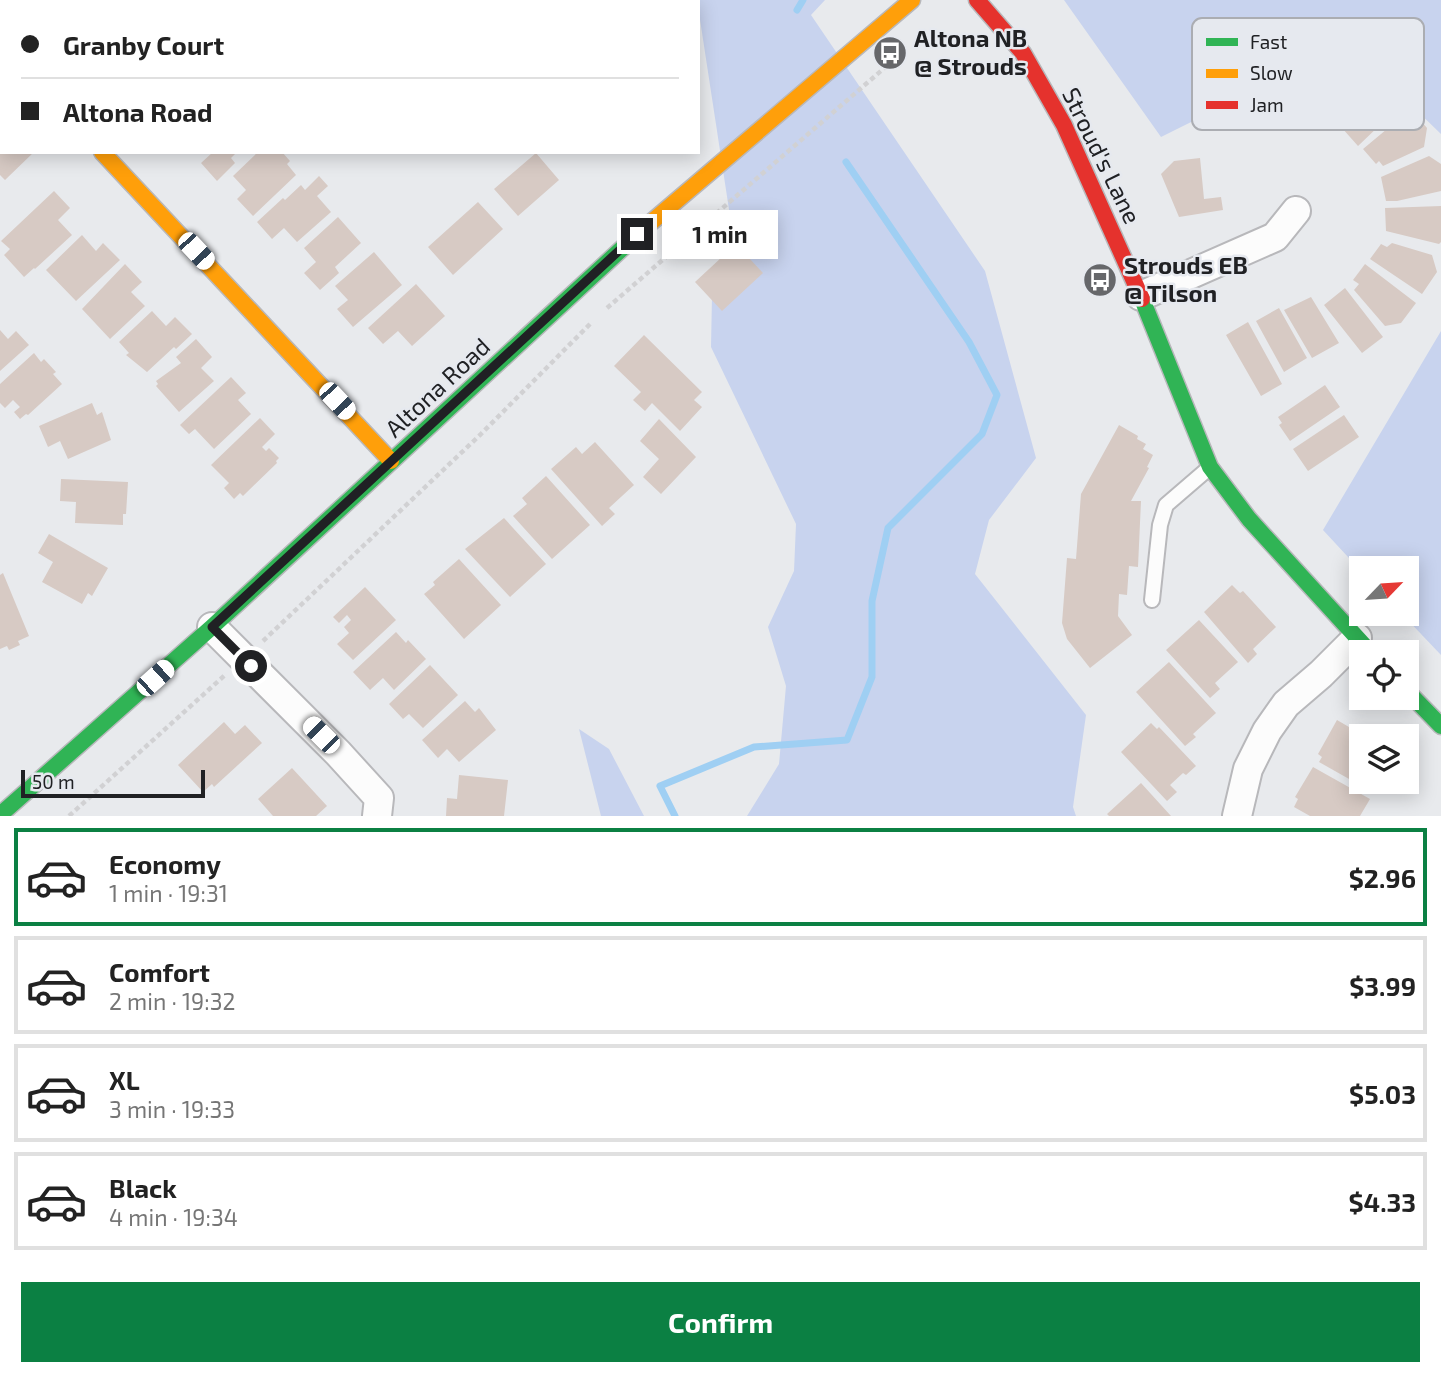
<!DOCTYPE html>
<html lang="en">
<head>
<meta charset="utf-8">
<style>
  :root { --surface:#fff; --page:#f6f6f6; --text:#222; --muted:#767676; --line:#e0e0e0; --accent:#0b8043 }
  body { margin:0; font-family:"Exo 2",sans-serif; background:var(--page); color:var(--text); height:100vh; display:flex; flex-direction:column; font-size:26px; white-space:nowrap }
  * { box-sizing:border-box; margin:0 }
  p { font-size:23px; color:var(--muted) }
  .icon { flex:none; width:38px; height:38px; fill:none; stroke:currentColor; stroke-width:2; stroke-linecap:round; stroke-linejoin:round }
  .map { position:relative; height:816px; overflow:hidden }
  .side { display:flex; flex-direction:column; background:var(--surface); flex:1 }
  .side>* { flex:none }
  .guide { position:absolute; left:0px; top:0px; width:700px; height:154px; box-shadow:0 4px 18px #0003; display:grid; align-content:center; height:154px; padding:0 21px; background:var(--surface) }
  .needle { width:46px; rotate:65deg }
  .fabs { position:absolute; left:1349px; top:556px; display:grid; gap:14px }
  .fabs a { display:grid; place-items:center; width:70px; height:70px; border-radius:0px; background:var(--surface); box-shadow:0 4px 18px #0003; font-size:35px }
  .scale { position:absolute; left:21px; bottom:18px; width:184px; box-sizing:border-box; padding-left:7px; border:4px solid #202124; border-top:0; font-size:19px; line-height:24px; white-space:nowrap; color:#202124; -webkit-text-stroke:5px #e6e9ef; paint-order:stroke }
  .end { position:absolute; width:32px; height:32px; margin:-16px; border:9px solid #202124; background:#fff; box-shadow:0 0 0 4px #fff }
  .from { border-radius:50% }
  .bubble { position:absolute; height:49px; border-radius:0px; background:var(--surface); box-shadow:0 4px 18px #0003; font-size:23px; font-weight:700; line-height:49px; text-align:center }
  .car { position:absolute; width:21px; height:42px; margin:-21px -10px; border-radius:9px; box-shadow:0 0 5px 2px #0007; background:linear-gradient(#fff 24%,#345 0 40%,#fff 0 76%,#345 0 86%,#fff 0) }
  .guide b { display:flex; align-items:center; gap:24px; height:66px; font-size:26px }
  .guide b+b { border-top:2px solid var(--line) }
  .guide i { width:18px; height:18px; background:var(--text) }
  ul { padding:12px 0 0; list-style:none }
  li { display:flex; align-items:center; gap:21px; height:98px; margin:0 14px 10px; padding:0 7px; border:4px solid var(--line); border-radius:0px }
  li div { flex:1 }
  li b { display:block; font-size:26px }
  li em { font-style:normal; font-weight:700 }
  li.on { border-color:var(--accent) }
  li>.icon { width:63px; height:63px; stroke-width:1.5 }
  .cta { display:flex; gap:14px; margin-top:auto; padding:14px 21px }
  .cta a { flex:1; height:80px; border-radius:0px; background:var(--accent); color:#fff; font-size:28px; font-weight:700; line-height:80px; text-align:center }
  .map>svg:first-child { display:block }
</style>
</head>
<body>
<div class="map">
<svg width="1441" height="816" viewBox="0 0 1441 816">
  <rect width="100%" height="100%" fill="#e8eaed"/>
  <path fill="#c8d3ee" d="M697,0H825L811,15L985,271L1036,458L989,520L975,574L1086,715L1073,807L1076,816H747L779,764L786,686L768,627L794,571L796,524L711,347L712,296L730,216Z
    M1064,0H1441V134L1348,44L1161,137Z
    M1441,331V655L1402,614H1407V569H1362L1361,571L1323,530Z
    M579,729L609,749L644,816H601Z"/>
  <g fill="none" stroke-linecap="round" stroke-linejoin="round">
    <path stroke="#9fcff3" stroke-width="7" d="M797,10L803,0
      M675,816L660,786L754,747L847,740L872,677V601L888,528L982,434L997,395L969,342L846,162"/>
  </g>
  <path fill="#d7cac4" d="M1366,84L1388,85L1404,102L1358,146L1342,128L1346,124L1343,121Z
    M1411,109L1427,128L1424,147L1383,166L1379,161L1376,164L1363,149Z
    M0,152H34L5,180L0,175Z
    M213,152H237L231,158L235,163L217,181L201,163Z
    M258,152H282L290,161L287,164L296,175L253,216L237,199L246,190L233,176Z
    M536,153L559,180L518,216L494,189Z
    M1429,156L1441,164V191L1397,201H1386L1381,177Z
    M1200,158L1204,199L1221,197L1223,210L1179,217L1161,174L1174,161Z
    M319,176L328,186L317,196L331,212L297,242L284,228L272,239L257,222L283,198L285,200L301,185L305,190Z
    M54,191L70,208L58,220L72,235L35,269L34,268L24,277L4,255L10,249L1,241Z
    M478,202L503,229L453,275L428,247Z
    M1441,206V242L1439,244L1386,231L1385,208Z
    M338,217L361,243L335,267L339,273L320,290L304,273L316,262L304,248Z
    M82,235L96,251L103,243L120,260L76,301L46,270Z
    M1392,243L1432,255L1437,272L1422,294L1370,259L1381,244L1387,247Z
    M736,244L763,273L722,311L695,282Z
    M374,252L402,285L353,327L337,309L348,300L335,286Z
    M125,264L142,282L131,292L145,306L110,339L82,309Z
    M1365,264L1416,303L1401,323L1385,326L1354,290L1359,284L1353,280Z
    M416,284L445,316L412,346L398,331L383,344L368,328Z
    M1345,288L1383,337L1362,353L1324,305Z
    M1311,297L1339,343L1312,358L1284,310Z
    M1279,308L1307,358L1284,372L1256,321Z
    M152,311L166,326L175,317L192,334L176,349L174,347L147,372L126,355L129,353L119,342Z
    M1248,322L1282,384L1261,396L1226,335Z
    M0,330L8,339L16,331L29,345L0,371Z
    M644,335L702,392L694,400L702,407L680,431L652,403L645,411L633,400L641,392L614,366Z
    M196,339L212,357L201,368L214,381L179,412L156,386L158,384L156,381L181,363L176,357Z
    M34,353L41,362L44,359L56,372L53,374L62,384L28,415L26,414L20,419L14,412L20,407L13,400L5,408L0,403V384Z
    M231,377L246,393L238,400L251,414L214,449L195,429L189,434L180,425Z
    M1325,385L1340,407L1290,441L1279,425L1282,423L1278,417Z
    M92,403L97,415L102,412L111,440L68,459L60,441L48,447L39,426Z
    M1344,415L1359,437L1308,471L1293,449Z
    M260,418L275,434L262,447L266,451L269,448L279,458L276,461L277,463L245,494L243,496L240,493L234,499L224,488L229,483L211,465Z
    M659,419L696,457L661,494L643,477L659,459L640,441Z
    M1119,425L1138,436L1137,439L1146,444L1143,449L1153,455L1147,467L1149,468L1131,501H1141L1138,567L1129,566L1127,595L1119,594L1118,616L1132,635L1090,668L1067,639L1062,623L1067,558L1076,559L1081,494Z
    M595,442L634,485L609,508L615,514L602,526L551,469L576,447L582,454Z
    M546,476L590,525L552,559L513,516L527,504L522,498Z
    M61,479L128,482L126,514H123V525L75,523L76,502L60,501Z
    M504,518L546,564L510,597L465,549Z
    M49,534L108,568L92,596L88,593L82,604L42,582L53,562L38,553Z
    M459,559L501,605L464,639L424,594L435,585L433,582Z
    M3,573L29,636L18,641L20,645L9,650L7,646L0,649V575Z
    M1232,585L1240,593L1243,591L1276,627L1253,649L1257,654L1248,663L1204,612Z
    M365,587L396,620L353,660L337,644L349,633L344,627L351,620L347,615L339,623L333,617Z
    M1199,620L1238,662L1215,683L1220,689L1210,698L1166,650Z
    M396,632L406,643L408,640L426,659L394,690L383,678L370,690L353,672Z
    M1169,662L1216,713L1193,734L1196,737L1185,746L1136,692Z
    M430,665L458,695L423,728L409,714L403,719L389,704Z
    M465,701L475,712L479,708L496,730L459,762L447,749L438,758L422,740Z
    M1337,720L1366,737H1362V782H1368L1365,788L1319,762L1322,757L1318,754Z
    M224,722L235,734L245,725L262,743L214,787L212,784L203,792L178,765Z
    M1151,723L1157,729L1159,727L1196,766L1186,775L1183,773L1170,785L1177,792L1167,801L1121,752Z
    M1313,767L1370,799L1360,816H1310L1294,807L1298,799L1295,797Z
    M292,768L327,806L316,816H273L258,799Z
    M459,775L508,780L504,816H446L447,798L457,799Z
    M1141,783L1171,816H1109L1107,814Z"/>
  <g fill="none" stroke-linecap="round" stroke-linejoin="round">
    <g stroke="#b8b8bb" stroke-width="18">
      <path id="lane" d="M1152,600L1160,525L1166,505L1209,468"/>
    </g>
    <g stroke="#b8b8bb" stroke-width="32">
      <path id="street" d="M282,2L284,0
        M0,49L2,51
        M1141,296L1275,237L1296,211
        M212,627L338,753L379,798L377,816
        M1237,816L1248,769L1267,731L1286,704L1321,674L1357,638"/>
    </g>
    <g stroke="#b8b8bb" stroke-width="19">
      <path id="fast" d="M1142,299L1210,467L1249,519L1371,653
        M1407,691L1441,726
        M0,815L212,627L641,231"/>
    </g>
    <g stroke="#b8b8bb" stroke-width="19">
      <path id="slow" d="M102,152L391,461
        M641,231L912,0"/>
    </g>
    <g stroke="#b8b8bb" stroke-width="19">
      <path id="jam" d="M977,0L1023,53L1064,125L1142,299"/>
    </g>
    <path stroke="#d1d1d3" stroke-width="4.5" stroke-dasharray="5 3.5" stroke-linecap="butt" d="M607,308L889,64
      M263,641L480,435L591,323
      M69,816L225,675"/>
    <use href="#lane" stroke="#fcfcfc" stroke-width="14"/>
    <use href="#street" stroke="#fcfcfc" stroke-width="28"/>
    <use href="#fast" stroke="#30b455" stroke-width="16"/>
    <use href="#slow" stroke="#ff9f0a" stroke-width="16"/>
    <use href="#jam" stroke="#e5322d" stroke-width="16"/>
  </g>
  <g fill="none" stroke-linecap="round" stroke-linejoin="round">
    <path stroke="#202124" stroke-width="9" d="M251,666L212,627L637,234"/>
  </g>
  <defs>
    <g id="bus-disc" transform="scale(1.75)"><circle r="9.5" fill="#66676a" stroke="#e6e9ef"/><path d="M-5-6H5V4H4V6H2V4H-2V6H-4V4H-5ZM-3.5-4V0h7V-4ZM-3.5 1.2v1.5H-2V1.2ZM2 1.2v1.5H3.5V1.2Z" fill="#fff"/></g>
  </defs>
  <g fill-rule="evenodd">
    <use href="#bus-disc" x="890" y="53"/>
    <use href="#bus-disc" x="1100" y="280"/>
  </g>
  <g text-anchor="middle" stroke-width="5" stroke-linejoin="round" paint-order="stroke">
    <g font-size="24" font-weight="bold" fill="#202124" stroke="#e6e9ef" text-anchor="start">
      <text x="914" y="47">Altona NB<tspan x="914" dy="28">@ Strouds</tspan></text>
      <text x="1124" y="274">Strouds EB<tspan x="1124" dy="28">@ Tilson</tspan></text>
    </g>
    <g font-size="24" fill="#202124" stroke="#e6e9ef">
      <text transform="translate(1101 156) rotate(64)" y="8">Stroud's Lane</text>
      <text transform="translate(438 388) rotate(-43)" y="8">Altona Road</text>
    </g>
  </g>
  <rect x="1192" y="18" width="232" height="112" rx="10" fill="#e6e9ef" stroke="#abadb2" stroke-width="2"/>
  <rect x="1206" y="38" width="32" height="8" fill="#30b455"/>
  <rect x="1206" y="69" width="32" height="9" fill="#ff9f0a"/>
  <rect x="1206" y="101" width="32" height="8" fill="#e5322d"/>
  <g font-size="19" fill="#202124">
    <text x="1250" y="49">Fast</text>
    <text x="1250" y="80">Slow</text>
    <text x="1250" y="112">Jam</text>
  </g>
</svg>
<div class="fabs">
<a><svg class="needle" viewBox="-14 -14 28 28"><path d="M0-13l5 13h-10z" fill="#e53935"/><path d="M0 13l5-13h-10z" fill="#767676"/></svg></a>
<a><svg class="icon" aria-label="locate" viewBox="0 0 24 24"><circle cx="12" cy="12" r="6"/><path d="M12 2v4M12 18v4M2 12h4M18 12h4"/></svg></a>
<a><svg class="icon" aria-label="layers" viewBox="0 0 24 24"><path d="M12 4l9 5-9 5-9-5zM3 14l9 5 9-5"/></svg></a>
</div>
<div class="scale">50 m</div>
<i class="end from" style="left:251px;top:666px"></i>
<i class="end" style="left:637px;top:234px"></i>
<div class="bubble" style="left:662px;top:210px;width:116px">1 min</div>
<i class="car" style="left:196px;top:251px;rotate:137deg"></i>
<i class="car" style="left:337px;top:401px;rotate:137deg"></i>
<i class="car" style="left:155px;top:678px;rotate:48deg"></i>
<i class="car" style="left:321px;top:735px;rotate:315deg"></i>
<div class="guide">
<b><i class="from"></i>Granby Court</b>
<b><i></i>Altona Road</b>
</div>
</div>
<section class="side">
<ul>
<li class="on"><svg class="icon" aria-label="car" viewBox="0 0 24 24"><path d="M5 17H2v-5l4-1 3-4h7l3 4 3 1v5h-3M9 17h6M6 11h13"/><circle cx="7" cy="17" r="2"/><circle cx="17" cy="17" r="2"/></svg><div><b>Economy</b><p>1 min · 19:31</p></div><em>$2.96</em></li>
<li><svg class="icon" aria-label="car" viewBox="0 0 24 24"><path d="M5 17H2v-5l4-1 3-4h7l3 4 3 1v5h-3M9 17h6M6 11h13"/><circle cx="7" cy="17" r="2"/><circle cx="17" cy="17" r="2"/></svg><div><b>Comfort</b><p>2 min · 19:32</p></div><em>$3.99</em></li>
<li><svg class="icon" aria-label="car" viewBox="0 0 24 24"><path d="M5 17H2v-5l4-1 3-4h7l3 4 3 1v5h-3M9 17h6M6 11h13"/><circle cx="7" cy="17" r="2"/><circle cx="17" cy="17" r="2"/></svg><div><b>XL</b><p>3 min · 19:33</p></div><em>$5.03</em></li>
<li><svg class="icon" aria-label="car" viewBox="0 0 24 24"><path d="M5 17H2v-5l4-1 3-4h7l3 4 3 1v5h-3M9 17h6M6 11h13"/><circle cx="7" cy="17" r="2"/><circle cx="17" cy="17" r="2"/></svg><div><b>Black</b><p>4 min · 19:34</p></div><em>$4.33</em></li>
</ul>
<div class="cta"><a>Confirm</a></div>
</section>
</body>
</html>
